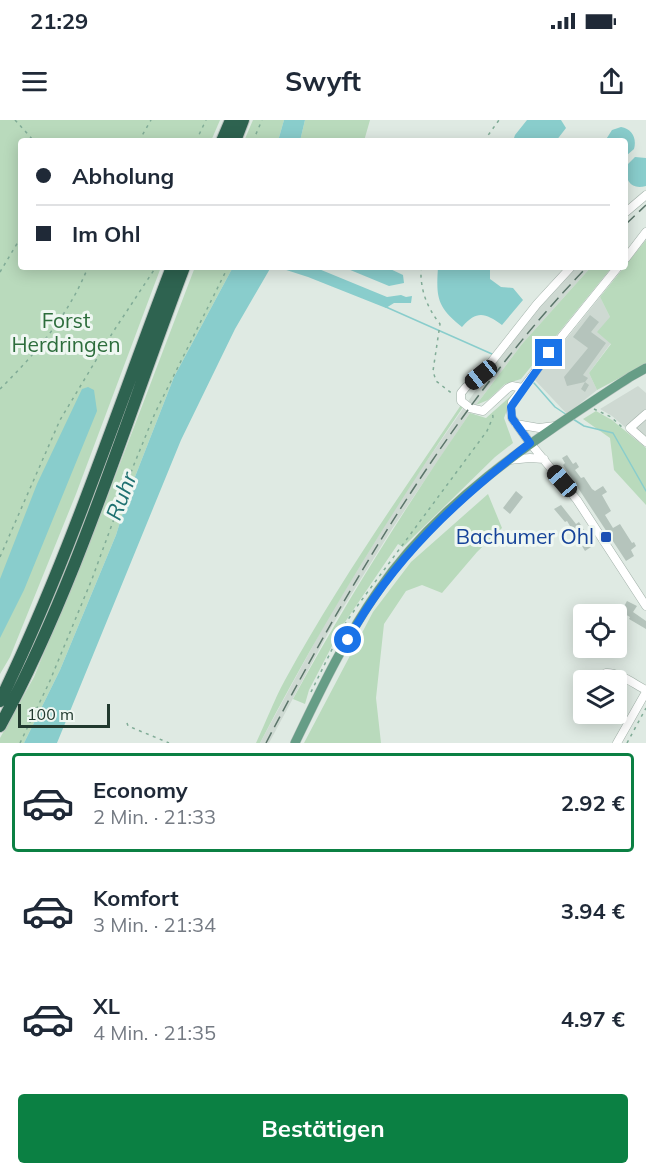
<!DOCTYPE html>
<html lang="de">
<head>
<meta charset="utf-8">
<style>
  :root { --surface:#fff; --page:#f2f2f3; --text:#1f2937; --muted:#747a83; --line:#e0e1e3; --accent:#0b8043 }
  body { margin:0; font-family:Mulish,sans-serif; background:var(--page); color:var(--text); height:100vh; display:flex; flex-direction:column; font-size:22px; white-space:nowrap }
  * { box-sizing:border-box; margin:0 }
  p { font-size:20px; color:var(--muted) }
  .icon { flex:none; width:33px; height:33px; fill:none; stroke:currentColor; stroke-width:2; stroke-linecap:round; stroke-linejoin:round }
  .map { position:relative; height:623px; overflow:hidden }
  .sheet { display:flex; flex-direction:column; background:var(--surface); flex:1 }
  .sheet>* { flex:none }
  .hud { position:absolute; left:18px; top:18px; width:610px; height:132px; border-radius:6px; box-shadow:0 3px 15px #0003; display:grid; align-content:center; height:132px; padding:0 18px; background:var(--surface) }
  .buttons { position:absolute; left:573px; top:484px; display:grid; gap:12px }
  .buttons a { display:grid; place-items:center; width:54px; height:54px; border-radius:6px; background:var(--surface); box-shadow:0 3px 15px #0003; font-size:30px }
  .scale { position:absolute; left:18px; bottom:15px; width:92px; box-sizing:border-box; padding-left:6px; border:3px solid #21392e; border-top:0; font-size:16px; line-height:21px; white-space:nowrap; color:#21392e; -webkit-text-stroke:4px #eff7f2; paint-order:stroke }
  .end { position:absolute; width:27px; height:27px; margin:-14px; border:8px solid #1a73e8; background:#fff; box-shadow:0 0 0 3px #fff }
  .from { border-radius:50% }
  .car { position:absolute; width:18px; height:36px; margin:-18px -9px; border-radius:8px; box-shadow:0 0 4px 2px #0007; background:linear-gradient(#222 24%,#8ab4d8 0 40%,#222 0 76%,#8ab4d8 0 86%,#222 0) }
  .hud b { display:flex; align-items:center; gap:21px; height:57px; font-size:22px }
  .hud b+b { border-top:2px solid var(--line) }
  .hud i { width:15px; height:15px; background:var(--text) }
  ul { padding:10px 0 0; list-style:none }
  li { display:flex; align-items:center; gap:18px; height:99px; margin:0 12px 9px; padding:0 6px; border:3px solid transparent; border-radius:6px }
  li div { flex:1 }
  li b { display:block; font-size:22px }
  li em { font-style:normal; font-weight:700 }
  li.on { border-color:var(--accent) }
  li>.icon { width:54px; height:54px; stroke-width:1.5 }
  .cta { display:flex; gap:12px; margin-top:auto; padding:12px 18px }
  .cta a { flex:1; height:69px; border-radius:6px; background:var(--accent); color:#fff; font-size:24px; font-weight:700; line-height:69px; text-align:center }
  .status { display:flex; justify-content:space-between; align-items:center; height:42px; padding:0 30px; background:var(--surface); direction:ltr }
  .status svg { height:16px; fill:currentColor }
  header { display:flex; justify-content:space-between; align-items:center; height:78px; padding:0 18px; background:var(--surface); font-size:27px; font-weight:700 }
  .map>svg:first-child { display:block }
</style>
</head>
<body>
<div class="status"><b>21:29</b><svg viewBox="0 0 49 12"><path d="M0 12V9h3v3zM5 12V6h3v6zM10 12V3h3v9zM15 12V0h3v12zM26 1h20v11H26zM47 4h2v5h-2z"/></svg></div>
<header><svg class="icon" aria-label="menu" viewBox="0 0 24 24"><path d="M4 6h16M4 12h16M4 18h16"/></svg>Swyft<svg class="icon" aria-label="share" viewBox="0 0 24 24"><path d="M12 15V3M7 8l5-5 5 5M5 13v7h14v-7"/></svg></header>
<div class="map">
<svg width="646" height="623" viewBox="0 0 646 623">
  <rect width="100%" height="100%" fill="#dfeae3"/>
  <path fill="#ced9d2" d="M576,147H591L522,224L470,293L392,409L333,504L269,623H260L328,498L408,368L487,254L537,189Z
    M600,177L610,197L611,223L589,253L597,270L567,294L534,259Z
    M638,266L646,273V325L612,296L600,289Z"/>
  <path fill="#b9dabc" d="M0,0H220L211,21H21V147H161L76,374L10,537L0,554Z
    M253,0H284L278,21H244Z
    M305,0H370L364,21H300Z
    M646,120V244L597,270L589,253L611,224L597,212L610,197L600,177Z
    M195,147H233L174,257L131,367L116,415L60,550L24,623H0V618L34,557L102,391Z
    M591,147H612L521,259L505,264L488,280L476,285L522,224Z
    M513,274L504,298L513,323L495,337L403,427L398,424L343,505L309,570L305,584L293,579C347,480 406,386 470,293L486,298Z
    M461,285L463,287C389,396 320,507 260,623H256C266,602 274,580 285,560C337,465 400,375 461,285Z
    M596,291L612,300L646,328V385L614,350L610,318L583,299Z
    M488,374L502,408L477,432L442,473L422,465L406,471L384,504L376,578L381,623H304L373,492L411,442Z"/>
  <path fill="#89cdcc" d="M284,0H305L300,21H278Z
    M527,0H561L566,8L556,21H513L515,15Z
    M621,7C632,9 637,18 634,29L626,36V21H605L612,10Z
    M635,37L646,38V66C630,70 625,60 626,46Z
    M233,147H271L235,209L181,320L57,623H24L60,550L116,415L131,367L174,257Z
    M277,147H314L387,177L401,175L406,177L412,176L411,183H394L386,188L308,157Z
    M343,147H386L403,155L404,163L389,166Z
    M438,147H490V159L501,167L513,168L523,180L502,205C485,193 477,190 462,207C437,187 436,178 438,147Z
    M88,267L94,270L97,291L24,470L0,518V459L37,364L82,269Z"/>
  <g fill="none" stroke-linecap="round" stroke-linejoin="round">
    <path stroke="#89cdcc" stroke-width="1.5" d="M386,187L492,234
      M534,263L555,287L567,295
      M573,299L584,306L613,313L646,371"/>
  </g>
  <path fill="#b5c4bc" d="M590,195L599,202L591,212L606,223L583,255L588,258L585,262L589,265L585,272L581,269L585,262L567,266L564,257L588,228L573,217Z
    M567,335L573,344L576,342L579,347L575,350L581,358L584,357L592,369L595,371L603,366L607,372L602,375L611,391L605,395L613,408L620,404L632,423L634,422L636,426L631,430L634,436L626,441L563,345L565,343L562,338Z
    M516,371L523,377L510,394L503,388Z
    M561,385L576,404L579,402L589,418L587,420L591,427L585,431L567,401L565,402L554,389Z
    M627,481L637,486L633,492L646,501V509L629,499L630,497L621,492Z"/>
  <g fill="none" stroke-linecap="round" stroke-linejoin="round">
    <g stroke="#a2b1a9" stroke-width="9">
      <path id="minor" d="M626,92L646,75
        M626,138L646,112
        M618,147L563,215L523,268L512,282L511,292L512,298L530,323L577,380L646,486
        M523,268L512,266L508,268L483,291L470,288L461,281V273L466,267L481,255L537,184L571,147
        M646,294L630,308L646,322
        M516,304L539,308L555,306
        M509,340L530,338L544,339
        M606,553C619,552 634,564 646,570
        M617,623L646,572"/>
    </g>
    <g stroke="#bcc4c0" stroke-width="10">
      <path id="major" d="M295,623C320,571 345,518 378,471C442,378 537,318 630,257L646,248"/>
    </g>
    <g stroke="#bcc4c0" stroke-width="14">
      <path id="highway" d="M222,21L231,0
        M235,21L243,0
        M0,581C68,441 116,293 172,147
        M0,606C77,464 126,299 184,147"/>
    </g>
    <path stroke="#81ac97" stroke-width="1.5" stroke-dasharray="3 4.5" stroke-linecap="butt" d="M15,0L34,21
      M139,21L151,0
      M196,21L206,0
      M253,21L262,0
      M484,21L499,0
      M421,147C420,169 426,186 440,204L433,251L436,261L454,275
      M0,152L21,117
      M0,269C36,233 69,195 88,147
      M594,289L611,297L624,309
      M0,437L60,300L113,212L156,147
      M311,572L343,507L358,485L487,311L493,297L492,291
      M127,603L128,606L169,623
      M20,623L49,563L92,459L133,347L155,293L228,147
      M627,623L646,588"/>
    <use href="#minor" stroke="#fff" stroke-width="8"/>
    <use href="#major" stroke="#669d86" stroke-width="9"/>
    <use href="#highway" stroke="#2e6350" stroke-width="12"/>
    <path stroke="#5b756a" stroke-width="1.5" stroke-dasharray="12 6" stroke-linecap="butt" d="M626,104L646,85
      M266,623C353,457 457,282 587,147"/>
  </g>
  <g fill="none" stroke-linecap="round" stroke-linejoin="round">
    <path stroke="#1a73e8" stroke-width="8" d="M348,520C392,439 458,379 530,323L512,298L511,287L549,233"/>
  </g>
  <rect fill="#1a4fb4" stroke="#eff7f2" stroke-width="2" x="600" y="411" width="12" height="12" rx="3"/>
  <g text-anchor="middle" stroke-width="6" stroke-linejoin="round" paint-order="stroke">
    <g font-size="21" fill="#2d6d3c" stroke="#eff7f2">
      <text x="66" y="208">Forst<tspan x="66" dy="24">Herdringen</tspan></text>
    </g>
    <g font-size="21" fill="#164399" stroke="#eff7f2" text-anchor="end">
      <text x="594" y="424">Bachumer Ohl</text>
    </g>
    <g font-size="22" font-style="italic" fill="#1f7171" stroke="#eff7f2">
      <text transform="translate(121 376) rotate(-69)" y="8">Ruhr</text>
    </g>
  </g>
</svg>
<div class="buttons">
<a><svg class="icon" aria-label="locate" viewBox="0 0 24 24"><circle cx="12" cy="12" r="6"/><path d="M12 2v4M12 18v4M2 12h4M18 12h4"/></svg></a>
<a><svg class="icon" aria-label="layers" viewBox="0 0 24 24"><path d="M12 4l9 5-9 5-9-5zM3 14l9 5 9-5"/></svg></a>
</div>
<div class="scale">100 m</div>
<i class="end from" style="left:348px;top:520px"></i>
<i class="end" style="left:549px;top:233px"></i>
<i class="car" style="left:481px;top:255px;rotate:231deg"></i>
<i class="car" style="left:562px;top:361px;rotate:319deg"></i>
<div class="hud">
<b><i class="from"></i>Abholung</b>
<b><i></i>Im Ohl</b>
</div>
</div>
<section class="sheet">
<ul>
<li class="on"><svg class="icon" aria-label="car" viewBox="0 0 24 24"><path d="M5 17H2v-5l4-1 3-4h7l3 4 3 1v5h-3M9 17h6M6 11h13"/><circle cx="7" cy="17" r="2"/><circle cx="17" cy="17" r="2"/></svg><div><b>Economy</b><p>2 Min. · 21:33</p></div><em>2.92 €</em></li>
<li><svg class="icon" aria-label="car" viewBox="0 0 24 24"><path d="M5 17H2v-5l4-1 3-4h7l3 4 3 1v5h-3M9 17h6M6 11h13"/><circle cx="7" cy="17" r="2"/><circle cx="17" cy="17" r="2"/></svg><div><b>Komfort</b><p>3 Min. · 21:34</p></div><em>3.94 €</em></li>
<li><svg class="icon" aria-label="car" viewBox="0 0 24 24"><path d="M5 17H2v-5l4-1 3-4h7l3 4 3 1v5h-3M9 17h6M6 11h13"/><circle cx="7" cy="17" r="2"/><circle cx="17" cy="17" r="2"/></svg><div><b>XL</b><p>4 Min. · 21:35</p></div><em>4.97 €</em></li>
</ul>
<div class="cta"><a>Bestätigen</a></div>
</section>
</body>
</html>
